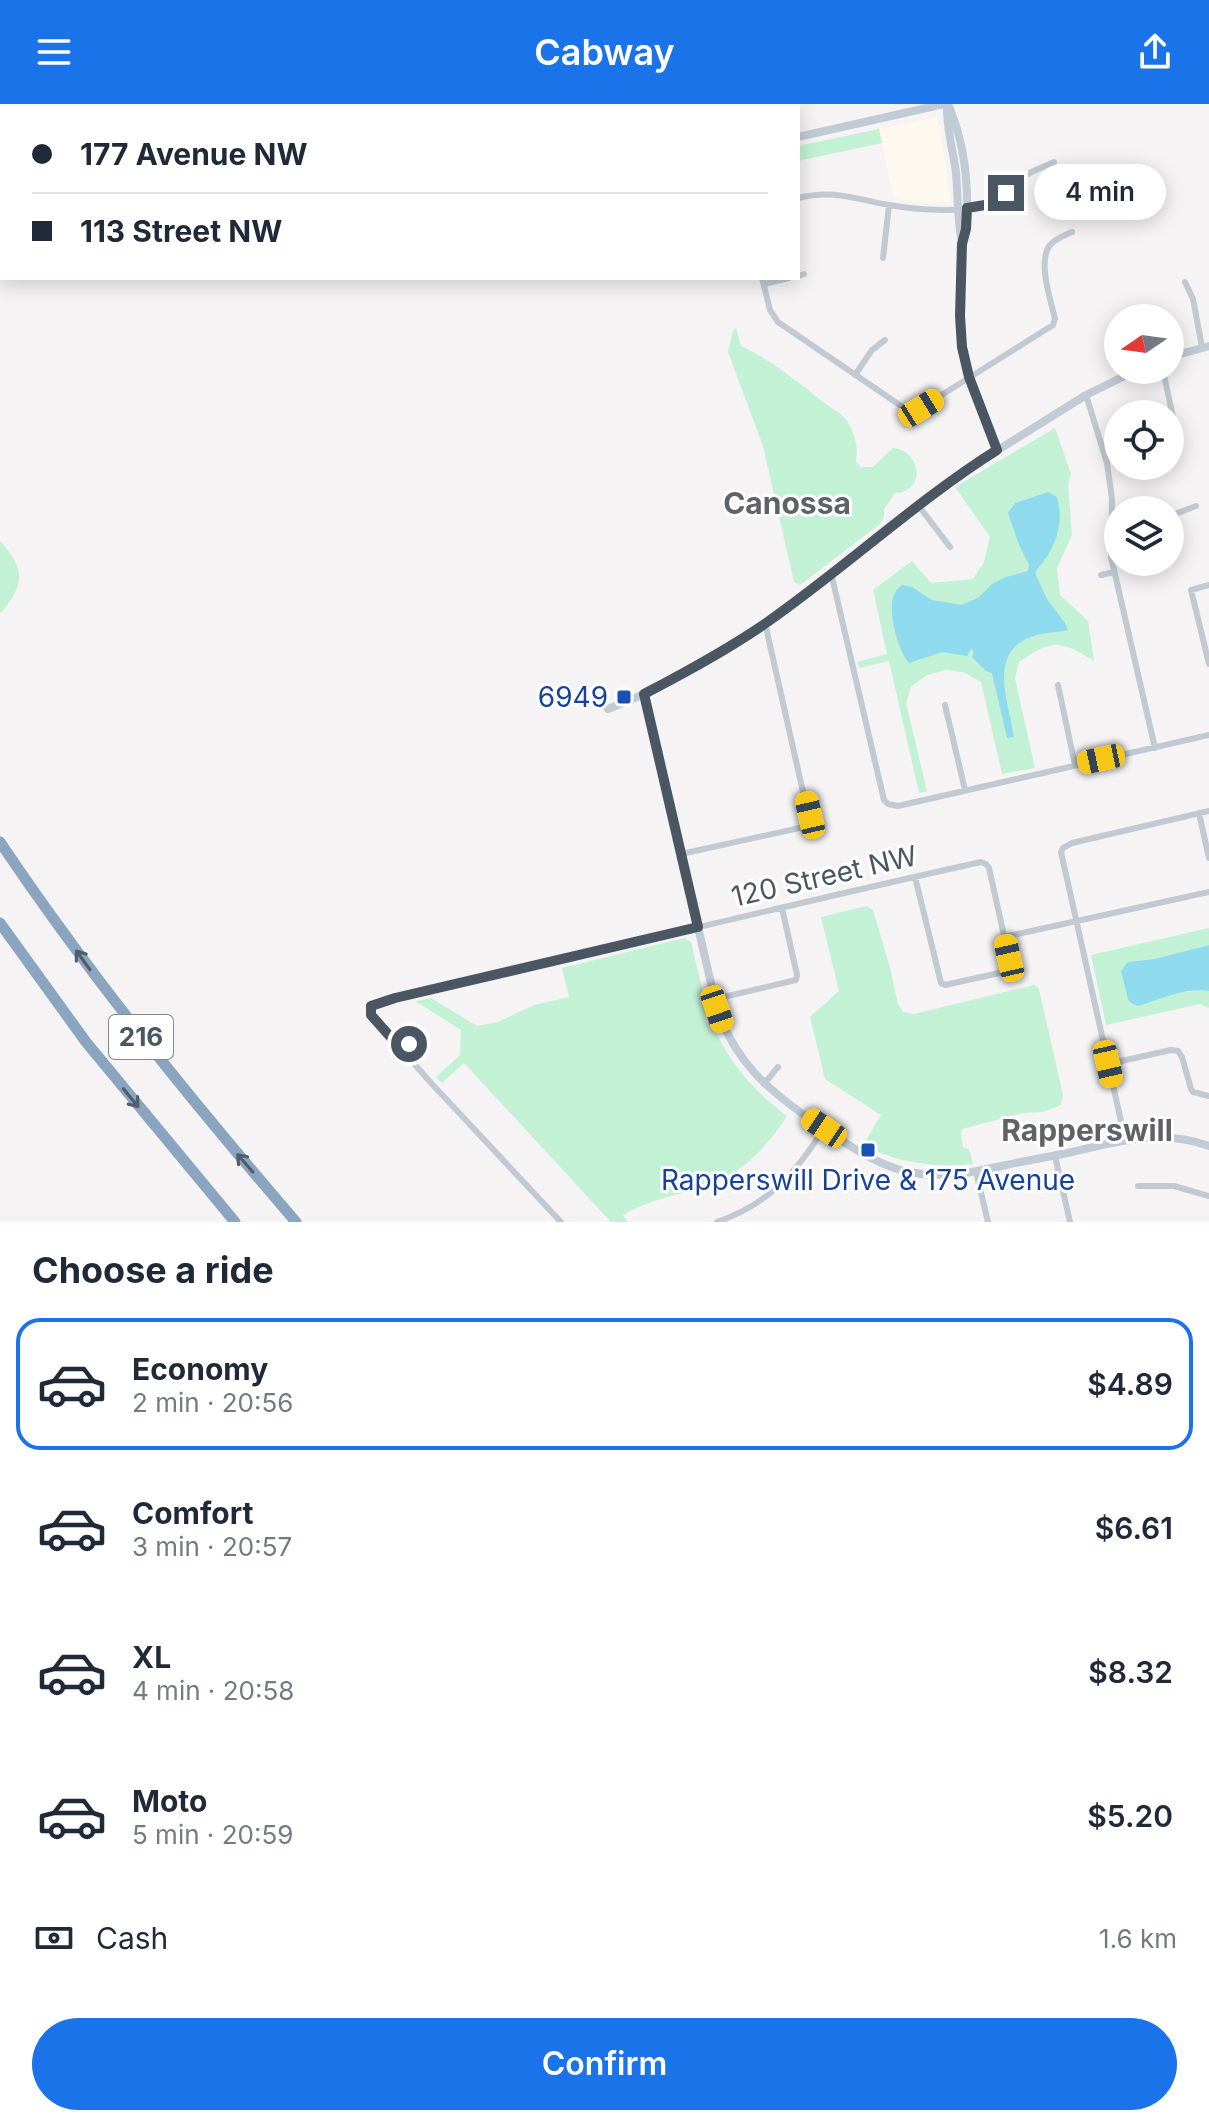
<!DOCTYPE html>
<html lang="en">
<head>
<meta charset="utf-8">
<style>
  :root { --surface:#fff; --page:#f6f6f7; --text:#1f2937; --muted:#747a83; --line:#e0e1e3; --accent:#1a73e8 }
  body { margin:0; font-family:Inter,sans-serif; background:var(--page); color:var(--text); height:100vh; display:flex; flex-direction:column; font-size:30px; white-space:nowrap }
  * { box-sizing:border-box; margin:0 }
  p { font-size:26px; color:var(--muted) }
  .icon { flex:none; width:44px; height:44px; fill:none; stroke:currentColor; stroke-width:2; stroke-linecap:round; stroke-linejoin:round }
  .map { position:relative; height:1118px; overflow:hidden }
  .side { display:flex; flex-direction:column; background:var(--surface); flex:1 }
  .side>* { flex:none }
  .top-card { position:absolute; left:0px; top:0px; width:800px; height:176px; box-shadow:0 4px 20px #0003; display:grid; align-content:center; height:176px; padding:0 32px; background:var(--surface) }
  .needle { width:52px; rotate:257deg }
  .tools { position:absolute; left:1104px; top:200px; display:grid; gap:16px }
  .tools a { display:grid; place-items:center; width:80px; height:80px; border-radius:50%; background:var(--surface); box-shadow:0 4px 20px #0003; font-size:40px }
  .end { position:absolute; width:36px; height:36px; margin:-18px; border:10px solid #4a5661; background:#fff; box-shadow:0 0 0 4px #fff }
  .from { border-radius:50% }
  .bubble { position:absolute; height:56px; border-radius:28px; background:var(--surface); box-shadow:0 4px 20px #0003; font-size:26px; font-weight:600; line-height:56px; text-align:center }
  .car { position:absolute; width:24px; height:48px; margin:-24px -12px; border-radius:10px; box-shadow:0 0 6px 2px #0007; background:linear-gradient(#f5c518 24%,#345 0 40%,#f5c518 0 76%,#345 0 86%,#f5c518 0) }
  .top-card b { display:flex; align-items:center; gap:28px; height:76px; font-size:30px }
  .top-card b+b { border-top:2px solid var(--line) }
  .top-card i { width:20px; height:20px; background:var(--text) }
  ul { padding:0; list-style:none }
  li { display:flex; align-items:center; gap:24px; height:132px; margin:0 16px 12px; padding:0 16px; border:4px solid transparent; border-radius:24px }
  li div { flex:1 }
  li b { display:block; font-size:30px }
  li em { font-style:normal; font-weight:600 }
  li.on { border-color:var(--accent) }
  li>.icon { width:72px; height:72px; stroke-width:1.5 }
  h2 { padding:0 32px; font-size:36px; line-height:96px }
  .pay { display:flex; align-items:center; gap:20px; height:88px; padding:0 32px; font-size:30px }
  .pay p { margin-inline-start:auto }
  .primary-button { display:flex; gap:16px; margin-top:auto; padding:16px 32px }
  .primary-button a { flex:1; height:92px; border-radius:48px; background:var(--accent); color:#fff; font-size:32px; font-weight:600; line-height:92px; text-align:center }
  header { display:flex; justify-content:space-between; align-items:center; height:104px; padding:0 32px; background:var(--accent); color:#fff; font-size:36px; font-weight:600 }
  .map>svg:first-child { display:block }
</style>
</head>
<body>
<header><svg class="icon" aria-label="menu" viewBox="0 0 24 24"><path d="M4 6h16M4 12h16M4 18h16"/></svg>Cabway<svg class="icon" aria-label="share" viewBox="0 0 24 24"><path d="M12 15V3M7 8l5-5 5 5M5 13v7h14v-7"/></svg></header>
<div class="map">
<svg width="1209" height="1118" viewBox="0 0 1209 1118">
  <rect width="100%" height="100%" fill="#f5f3f3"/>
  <path fill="#fdf9ef" d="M938,13L951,98H917L893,94L879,25Z"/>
  <path fill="#c3f1d5" d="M879,25L882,39L798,57V42Z
    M736,224L741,242C771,256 797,277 823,298C831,304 841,309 847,317C856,331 858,343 856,358L861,363H873L893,344C921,346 927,388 895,389L884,405V413L880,420L800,481L794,478L763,342L728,248L733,227Z
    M1055,324L1071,370L1068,380L1072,431L1057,464L1060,491L1088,517L1094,557C1061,536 1051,535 1019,558L1015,574L1035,664L1002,670L981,578L963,568L946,566L927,571L911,583L906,599L927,687L919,689L889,557L859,564L857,558L887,550L873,486L912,457L931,479L973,475L984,458L990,433L955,383Z
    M0,437C26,465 25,481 0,510Z
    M867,802L873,806L890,864L898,900L903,908L914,910L1034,881L1039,885L1063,991L1061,1001L1043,1008L1023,1009L962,1025L961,1030L963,1044L969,1045L973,1060C933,1064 899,1059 863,1041L881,1011L825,975L810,913L839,887L821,813Z
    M1209,824V841L1154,855L1128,858L1186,888L1199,886L1209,887V904L1200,900L1106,921L1091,851Z
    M684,834L691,838L708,909L705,914L708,920L712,919C728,958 754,987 787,1012C768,1042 740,1072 704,1083C676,1092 649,1095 623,1111L628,1118H611L464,959L442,979L436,973L460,951L461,926L415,897L431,894L477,922L498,918L534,901L569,893L562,864Z"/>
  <path fill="#90daee" d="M1048,388L1057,393C1063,415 1059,434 1046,454C1042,460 1038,463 1035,469L1047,495L1065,519L1068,526C1056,529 1042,528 1031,533C987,549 1009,599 1014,633L1007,634L992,569L986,567L972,553L974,548L971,545L967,552L942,548L909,559C898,547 887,506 894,491C896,486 898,484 902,481L912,483L932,496L961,501L978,494L992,480L1006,473L1028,467L1029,461L1019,441L1008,409L1015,399Z
    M1209,841V887C1186,883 1160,895 1138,902L1131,899L1128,895L1121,867L1128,858L1154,855Z"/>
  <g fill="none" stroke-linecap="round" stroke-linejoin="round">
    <path stroke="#c1cad2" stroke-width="6" d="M188,0V2
      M264,0V2
      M646,0L647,2
      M0,5H2
      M0,82H2
      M798,94C835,85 854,95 889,101C917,106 955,108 982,103C1000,99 1007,84 1021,74C1031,67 1043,63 1054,58
      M883,154L889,101
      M798,172L804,170
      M762,174L770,206L778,218L904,304L912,307L921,304L1053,221L1055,215C1051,197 1037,157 1050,141C1056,134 1065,131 1072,128
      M1185,178L1193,195L1202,243
      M764,180L789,174
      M1163,266L1175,323
      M855,271L872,246L885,236
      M1086,291L1107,359L1112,395L1111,453L1155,644
      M918,401L950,443
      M1170,412L1196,402
      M831,469L884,696L888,700L898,702L1209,631
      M1101,471L1114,468
      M1209,481L1191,486L1209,560
      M1058,581L1075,661
      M945,601L965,686
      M1199,709L1209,754
      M681,750L804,723L810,719L765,519
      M1004,833L1209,788
      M715,895L796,876L797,871L782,804
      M1108,960L1171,946L1178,947L1182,953L1191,985L1193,988L1209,992
      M764,980L778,963
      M1125,1035L1061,748L1063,744L1072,739L1209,707
      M1055,1052L1070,1118
      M976,1068L988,1118
      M1138,1082H1174L1209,1092
      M561,1118L432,980L371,911V902L413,890C602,847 791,800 981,758L986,760L989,764L1009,854V863L1004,868L945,881L941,879L915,773
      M717,1118C769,1100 796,1069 824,1024"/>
    <path stroke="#c1cbd6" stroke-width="8" d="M10,0L11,2
      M312,0V2
      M321,0L322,2
      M948,0C962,33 968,71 967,108C967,120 963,131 962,144C960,172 959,201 961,229C964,270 983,308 997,346
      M284,2L288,0
      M947,5C947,26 953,47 956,68C958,91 957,115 962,138
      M798,33L944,0
      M1170,253L1209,242
      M644,590L717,905C736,959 769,987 814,1018C843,1037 870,1058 904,1067C939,1075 972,1069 1006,1061C1028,1056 1050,1053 1072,1048C1118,1037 1162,1025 1209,1042
      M608,605L644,590L718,550L768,518L969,364L1086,291L1137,266"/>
    <path stroke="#8ba5c1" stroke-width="11" d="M0,738C90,872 191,996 296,1118
      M0,819L86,938L235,1118"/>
  </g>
  <defs><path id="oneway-shaft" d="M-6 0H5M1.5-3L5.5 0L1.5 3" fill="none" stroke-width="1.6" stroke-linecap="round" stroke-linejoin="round" transform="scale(2)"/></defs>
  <g stroke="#505e6b">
    <use href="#oneway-shaft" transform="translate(83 856) rotate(-126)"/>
    <use href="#oneway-shaft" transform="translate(131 994) rotate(51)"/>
    <use href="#oneway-shaft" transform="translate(245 1059) rotate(-131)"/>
  </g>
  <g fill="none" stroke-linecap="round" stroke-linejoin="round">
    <path stroke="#4a5661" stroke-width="10" d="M409,940L402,946L371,911V902L395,894L698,823L644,590C686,568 727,546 766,519C845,464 916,397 997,346L969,273L962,243L960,212L962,140L966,125L967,104L991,100L1006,89"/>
  </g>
  <g fill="#1a4fb4" stroke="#fff" stroke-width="3">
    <rect x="616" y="585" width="16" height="16" rx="4"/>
    <rect x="860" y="1038" width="16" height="16" rx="4"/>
  </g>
  <g text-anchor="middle" stroke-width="6" stroke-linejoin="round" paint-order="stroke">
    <rect fill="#fff" stroke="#808990" stroke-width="2" x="109" y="911" width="64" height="44" rx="6"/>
    <g font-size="26" font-weight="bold" fill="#4a5661">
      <text x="141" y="942">216</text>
    </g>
    <g font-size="28" fill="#164399" stroke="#fff" text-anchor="end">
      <text x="608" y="603">6949</text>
      <text x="868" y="1086" text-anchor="middle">Rapperswill Drive &amp; 175 Avenue</text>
    </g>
    <g font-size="28" fill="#4a5661" stroke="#fff">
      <text transform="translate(824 772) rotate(-13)" y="10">120 Street NW</text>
    </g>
    <g font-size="30" font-weight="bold" fill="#5f6368" stroke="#fff">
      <text x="787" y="410">Canossa</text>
      <text x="1087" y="1037">Rapperswill</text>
    </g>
  </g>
</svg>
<div class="tools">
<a><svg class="needle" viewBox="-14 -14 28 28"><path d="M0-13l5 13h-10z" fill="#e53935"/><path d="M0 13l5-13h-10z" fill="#747a83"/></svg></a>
<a><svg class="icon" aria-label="locate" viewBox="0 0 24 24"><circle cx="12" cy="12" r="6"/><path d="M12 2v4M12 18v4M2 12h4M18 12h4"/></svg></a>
<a><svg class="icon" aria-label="layers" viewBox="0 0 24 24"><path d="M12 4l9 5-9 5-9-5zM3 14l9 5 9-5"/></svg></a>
</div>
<i class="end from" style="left:409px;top:940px"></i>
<i class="end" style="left:1006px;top:89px"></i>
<div class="bubble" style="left:1034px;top:60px;width:132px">4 min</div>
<i class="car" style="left:921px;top:304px;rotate:58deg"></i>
<i class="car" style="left:1101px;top:655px;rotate:258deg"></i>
<i class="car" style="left:810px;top:711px;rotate:347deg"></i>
<i class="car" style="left:1009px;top:854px;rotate:347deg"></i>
<i class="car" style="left:717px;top:905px;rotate:161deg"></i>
<i class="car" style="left:1108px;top:960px;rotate:167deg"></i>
<i class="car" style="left:824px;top:1024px;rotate:304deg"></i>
<div class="top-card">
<b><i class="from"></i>177 Avenue NW</b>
<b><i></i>113 Street NW</b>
</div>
</div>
<section class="side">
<h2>Choose a ride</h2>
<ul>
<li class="on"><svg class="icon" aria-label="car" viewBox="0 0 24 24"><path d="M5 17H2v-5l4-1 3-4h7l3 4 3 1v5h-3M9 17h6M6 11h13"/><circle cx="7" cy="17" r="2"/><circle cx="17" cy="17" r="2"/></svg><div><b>Economy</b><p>2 min · 20:56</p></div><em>$4.89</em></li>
<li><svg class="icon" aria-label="car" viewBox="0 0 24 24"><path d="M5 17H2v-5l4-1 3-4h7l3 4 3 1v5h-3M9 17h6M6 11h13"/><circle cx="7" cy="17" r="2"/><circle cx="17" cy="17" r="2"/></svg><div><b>Comfort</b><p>3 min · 20:57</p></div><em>$6.61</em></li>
<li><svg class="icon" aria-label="car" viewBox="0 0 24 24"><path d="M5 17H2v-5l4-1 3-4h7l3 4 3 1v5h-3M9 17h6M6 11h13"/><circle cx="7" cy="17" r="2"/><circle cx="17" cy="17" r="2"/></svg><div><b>XL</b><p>4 min · 20:58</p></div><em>$8.32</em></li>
<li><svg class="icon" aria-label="car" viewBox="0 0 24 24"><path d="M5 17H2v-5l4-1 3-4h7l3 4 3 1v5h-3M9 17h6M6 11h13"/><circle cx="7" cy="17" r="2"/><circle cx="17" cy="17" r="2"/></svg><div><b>Moto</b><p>5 min · 20:59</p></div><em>$5.20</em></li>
</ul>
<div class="pay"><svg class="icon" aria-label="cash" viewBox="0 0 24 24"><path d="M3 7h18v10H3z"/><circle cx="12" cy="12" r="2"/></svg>Cash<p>1.6 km</p></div>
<div class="primary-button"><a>Confirm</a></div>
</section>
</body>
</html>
